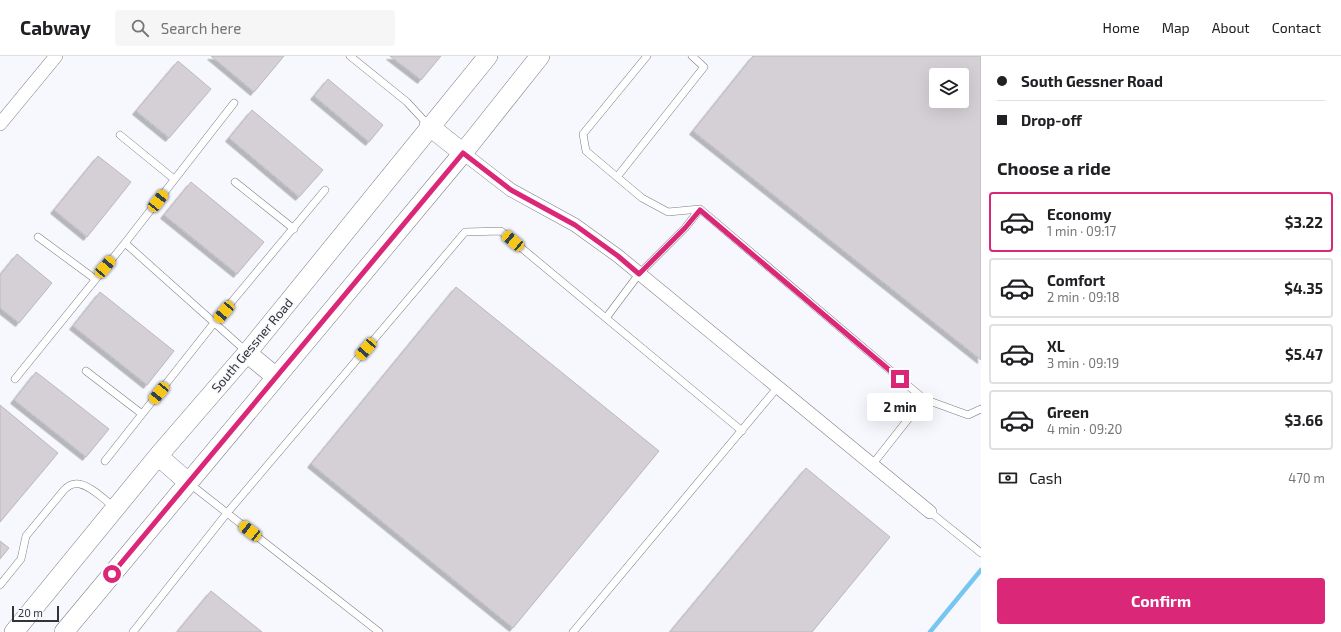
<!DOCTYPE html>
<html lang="en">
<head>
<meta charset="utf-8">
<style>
  :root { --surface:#fff; --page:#f6f6f6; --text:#202124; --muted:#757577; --line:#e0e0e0; --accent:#db2777 }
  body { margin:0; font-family:"Exo 2",sans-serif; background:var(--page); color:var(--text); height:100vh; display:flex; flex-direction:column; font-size:15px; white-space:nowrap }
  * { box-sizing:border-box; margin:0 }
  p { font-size:13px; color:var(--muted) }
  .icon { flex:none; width:22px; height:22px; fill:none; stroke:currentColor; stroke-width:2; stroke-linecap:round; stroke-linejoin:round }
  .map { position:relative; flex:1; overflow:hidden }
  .drawer { display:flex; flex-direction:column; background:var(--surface); width:360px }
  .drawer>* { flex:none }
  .guide { display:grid; align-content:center; height:88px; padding:0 16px; background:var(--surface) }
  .tools { position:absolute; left:929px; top:12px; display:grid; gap:8px }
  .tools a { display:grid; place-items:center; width:40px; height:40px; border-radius:4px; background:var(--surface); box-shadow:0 4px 16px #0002; font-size:20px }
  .scale { position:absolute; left:12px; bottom:10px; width:47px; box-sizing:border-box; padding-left:4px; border:2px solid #333436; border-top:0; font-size:11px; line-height:14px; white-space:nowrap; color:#333436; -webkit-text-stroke:3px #f7f8fe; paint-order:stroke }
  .end { position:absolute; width:18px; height:18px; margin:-9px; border:5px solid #db2777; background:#fff; box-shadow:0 0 0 2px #fff }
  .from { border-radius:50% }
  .bubble { position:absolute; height:28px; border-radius:4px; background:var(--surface); box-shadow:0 4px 16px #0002; font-size:13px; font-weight:700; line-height:28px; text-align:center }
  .car { position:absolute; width:12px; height:24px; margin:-12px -6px; border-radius:5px; box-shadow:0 0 3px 1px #0007; background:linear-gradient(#f5c518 24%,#345 0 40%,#f5c518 0 76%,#345 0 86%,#f5c518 0) }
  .guide b { display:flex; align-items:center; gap:14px; height:38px; font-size:15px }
  .guide b+b { border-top:1px solid var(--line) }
  .guide i { width:10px; height:10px; background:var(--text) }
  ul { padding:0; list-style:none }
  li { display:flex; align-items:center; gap:12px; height:60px; margin:0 8px 6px; padding:0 8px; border:2px solid var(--line); border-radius:4px }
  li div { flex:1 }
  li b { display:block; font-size:15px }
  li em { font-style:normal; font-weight:700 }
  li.selected { border-color:var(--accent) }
  li>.icon { width:36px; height:36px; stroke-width:1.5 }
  h2 { padding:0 16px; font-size:18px; line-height:48px }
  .pay { display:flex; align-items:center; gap:10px; height:44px; padding:0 16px; font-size:15px }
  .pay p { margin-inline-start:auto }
  .cta { display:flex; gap:8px; margin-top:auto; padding:8px 16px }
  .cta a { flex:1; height:46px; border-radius:4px; background:var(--accent); color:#fff; font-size:16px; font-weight:700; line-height:46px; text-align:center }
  header { display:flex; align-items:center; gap:24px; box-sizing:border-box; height:56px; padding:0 20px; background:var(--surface); border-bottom:1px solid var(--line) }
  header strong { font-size:19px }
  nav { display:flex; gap:22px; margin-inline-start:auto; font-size:14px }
  .search { width:280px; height:36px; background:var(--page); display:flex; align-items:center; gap:10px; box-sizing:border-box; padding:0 14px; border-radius:4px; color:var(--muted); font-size:15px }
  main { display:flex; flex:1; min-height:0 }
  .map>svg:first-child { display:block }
</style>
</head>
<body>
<header>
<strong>Cabway</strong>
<div class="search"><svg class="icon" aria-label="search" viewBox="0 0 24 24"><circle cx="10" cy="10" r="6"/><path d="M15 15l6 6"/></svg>Search here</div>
<nav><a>Home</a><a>Map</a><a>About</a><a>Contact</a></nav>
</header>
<main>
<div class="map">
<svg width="981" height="576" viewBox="0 0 981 576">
  <defs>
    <filter id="shadow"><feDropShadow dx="-3.5" dy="3.5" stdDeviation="0" flood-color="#0004"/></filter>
  </defs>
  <rect width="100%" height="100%" fill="#f7f8fe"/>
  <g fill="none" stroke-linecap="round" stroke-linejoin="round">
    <path stroke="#77c5f1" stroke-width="4.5" d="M930,576L981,514"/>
  </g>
  <path fill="#d5d0d5" stroke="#bcb8bc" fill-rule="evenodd" filter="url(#shadow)" d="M211,0H284L254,36Z
    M390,0H441L421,24Z
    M753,0H981V304L693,75ZM936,19H962V45H936Z
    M178,5L211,33L169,82L136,55Z
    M328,23L383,69L369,86L314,40Z
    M252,54L323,114L299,141L229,82Z
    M98,100L131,126L87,181L54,154Z
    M191,126L264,186L237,218L164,159Z
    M17,198L52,227L19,267L0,252V219Z
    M456,231L659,395L513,572L311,408Z
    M100,236L174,295L147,329L73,270Z
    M36,316L109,373L86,401L14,344Z
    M0,349L58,397L0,466Z
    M806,412L890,481L812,576H670Z
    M0,485L9,492L0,503Z
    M211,535L262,576H177Z"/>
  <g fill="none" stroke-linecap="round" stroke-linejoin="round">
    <g stroke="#7b7d82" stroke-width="8">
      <path id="lane" d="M350,0L407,46L429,70
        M647,0L583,78L586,95L642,142L668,156L700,153L924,343L968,359L981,353
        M120,79L174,123
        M617,121L704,11L692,0
        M235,126L294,173
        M38,181L95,223
        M125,187L234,47
        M606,262L639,218L685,172L700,153
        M86,315L142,358
        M15,323L125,187L247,296
        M105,405L214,267L325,134
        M872,409L924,343
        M190,428L379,576
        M930,456L981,497
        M0,529L21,503L26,480L64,434C67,431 70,428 75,428C87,426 106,445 115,452
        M133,576L227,457L465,176L501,175L742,375
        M573,576L777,332"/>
    </g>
    <g stroke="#7b7d82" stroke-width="14">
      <path id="street" d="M0,68L56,0
        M463,97L511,134L575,169L618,200L930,456"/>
    </g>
    <g stroke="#7b7d82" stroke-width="20">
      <path id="secondary" d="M429,70L463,97
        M247,297L276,321
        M158,400L188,426
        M14,576L158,400L247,297L488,0
        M64,576L463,97L540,0"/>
    </g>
    <use href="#lane" stroke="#fff" stroke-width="7"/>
    <use href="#street" stroke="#fff" stroke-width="13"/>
    <use href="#secondary" stroke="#fff" stroke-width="19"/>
  </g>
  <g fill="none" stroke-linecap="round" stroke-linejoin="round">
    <path stroke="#db2777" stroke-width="5" d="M112,518L463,97L511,134L575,169L618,200L639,218L685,172L700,154L900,323"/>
  </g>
  <g text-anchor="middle" stroke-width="3" stroke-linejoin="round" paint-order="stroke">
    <g font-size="13" fill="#333436" stroke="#f7f8fe">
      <text transform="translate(252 289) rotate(-50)" y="5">South Gessner Road</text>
    </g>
  </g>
</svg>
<div class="tools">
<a><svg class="icon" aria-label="layers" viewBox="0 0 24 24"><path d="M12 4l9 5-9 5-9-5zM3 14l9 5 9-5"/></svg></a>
</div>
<div class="scale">20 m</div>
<i class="end from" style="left:112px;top:518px"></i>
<i class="end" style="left:900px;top:323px"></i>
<div class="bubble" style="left:867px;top:337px;width:66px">2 min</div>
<i class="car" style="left:158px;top:145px;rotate:38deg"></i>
<i class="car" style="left:513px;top:185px;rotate:310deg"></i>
<i class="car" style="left:105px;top:211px;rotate:40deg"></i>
<i class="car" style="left:224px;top:256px;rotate:220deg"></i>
<i class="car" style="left:366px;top:293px;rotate:221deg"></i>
<i class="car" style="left:159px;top:337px;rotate:219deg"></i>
<i class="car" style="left:250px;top:475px;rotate:308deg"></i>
</div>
<section class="drawer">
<div class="guide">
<b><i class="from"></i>South Gessner Road</b>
<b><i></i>Drop-off</b>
</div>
<h2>Choose a ride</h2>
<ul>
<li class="selected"><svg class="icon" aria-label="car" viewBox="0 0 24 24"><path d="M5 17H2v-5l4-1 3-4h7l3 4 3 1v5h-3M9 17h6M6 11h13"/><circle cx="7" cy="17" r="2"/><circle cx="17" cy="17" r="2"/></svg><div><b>Economy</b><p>1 min · 09:17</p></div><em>$3.22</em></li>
<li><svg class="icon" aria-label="car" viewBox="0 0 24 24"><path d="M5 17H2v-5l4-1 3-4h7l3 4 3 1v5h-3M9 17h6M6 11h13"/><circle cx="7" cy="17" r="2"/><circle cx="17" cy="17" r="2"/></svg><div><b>Comfort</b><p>2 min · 09:18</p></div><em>$4.35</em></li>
<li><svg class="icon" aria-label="car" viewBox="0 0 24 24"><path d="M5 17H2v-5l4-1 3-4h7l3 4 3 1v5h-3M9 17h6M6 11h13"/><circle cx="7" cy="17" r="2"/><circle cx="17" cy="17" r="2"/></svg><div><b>XL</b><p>3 min · 09:19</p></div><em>$5.47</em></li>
<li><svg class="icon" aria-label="car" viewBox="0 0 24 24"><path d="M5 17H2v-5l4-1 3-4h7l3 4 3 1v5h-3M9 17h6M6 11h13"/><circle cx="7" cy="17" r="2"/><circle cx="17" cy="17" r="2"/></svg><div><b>Green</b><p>4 min · 09:20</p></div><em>$3.66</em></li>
</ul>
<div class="pay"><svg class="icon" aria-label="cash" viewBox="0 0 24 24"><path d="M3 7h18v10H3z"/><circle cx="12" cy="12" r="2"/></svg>Cash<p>470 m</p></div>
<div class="cta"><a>Confirm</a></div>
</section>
</main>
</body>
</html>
